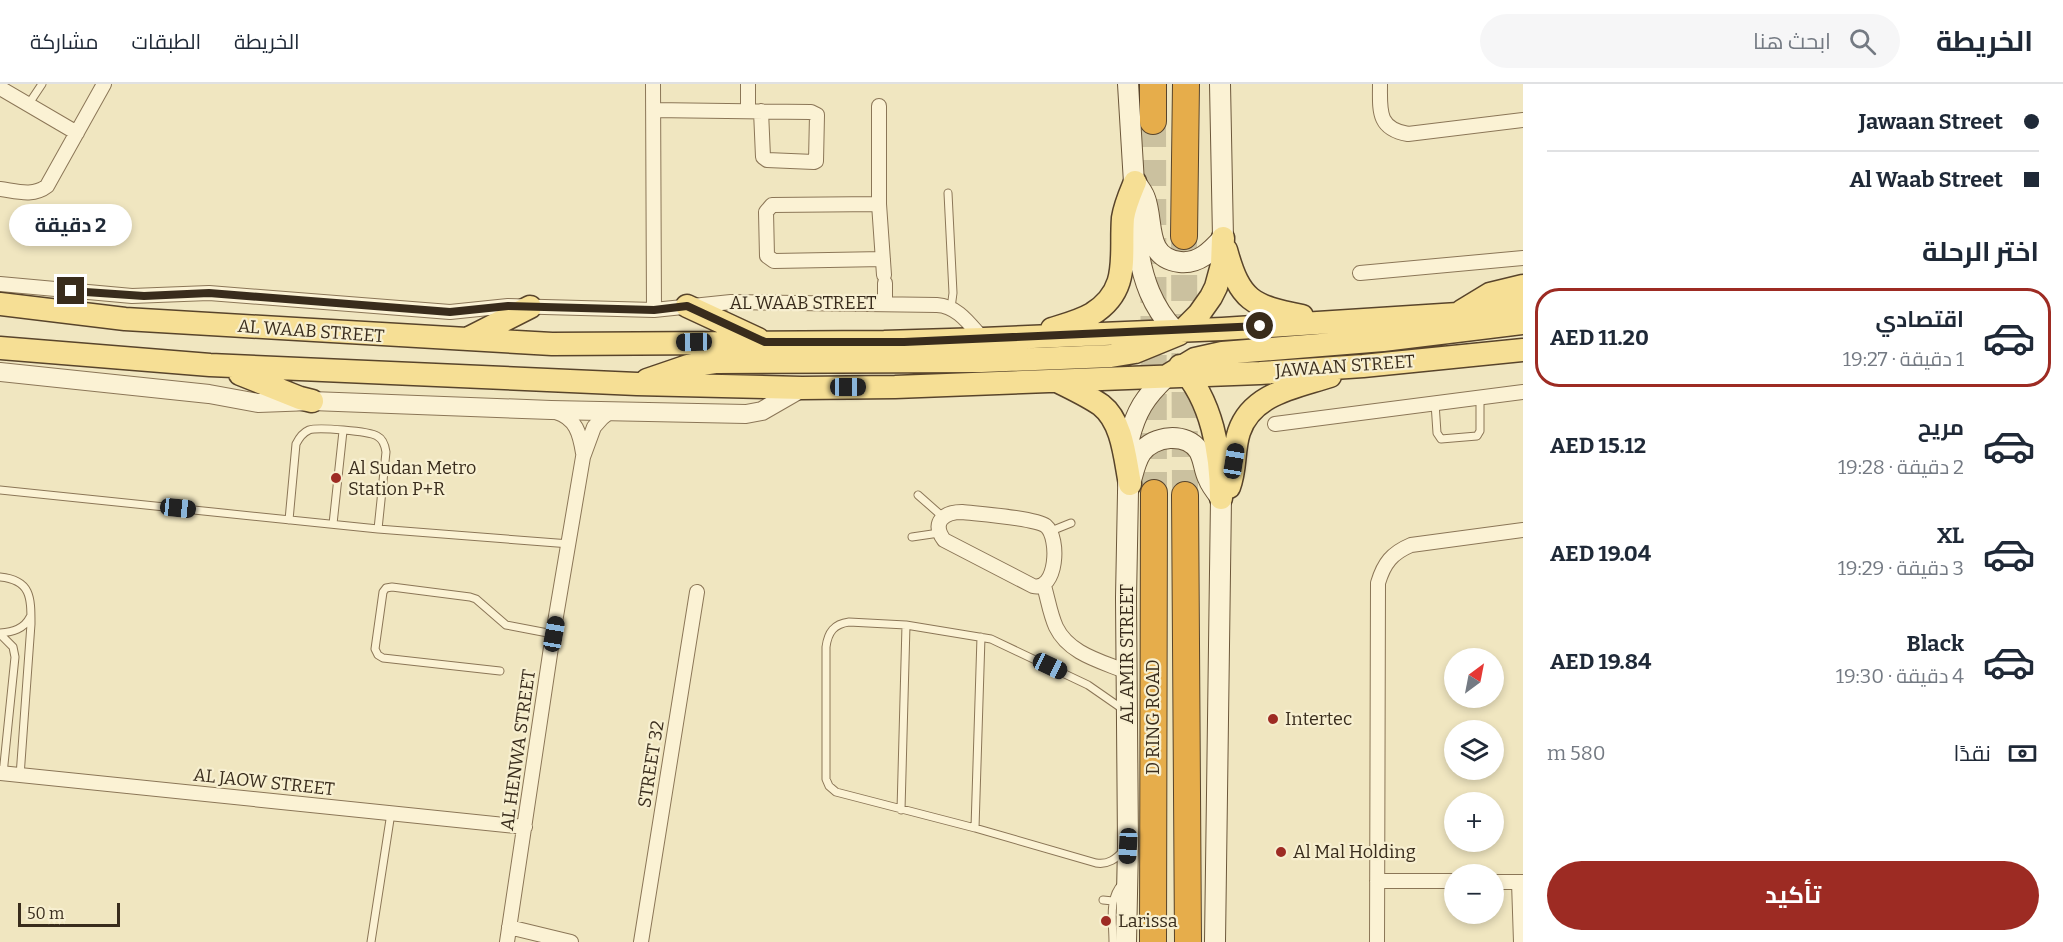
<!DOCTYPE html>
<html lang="ar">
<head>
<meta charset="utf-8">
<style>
  :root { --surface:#fff; --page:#f6f6f7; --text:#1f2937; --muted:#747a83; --line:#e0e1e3; --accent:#9d2b23 }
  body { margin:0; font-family:Bitter,Cairo,serif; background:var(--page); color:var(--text); direction:rtl; height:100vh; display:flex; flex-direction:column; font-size:22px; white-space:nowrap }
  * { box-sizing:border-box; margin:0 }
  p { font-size:20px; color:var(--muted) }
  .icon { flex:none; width:33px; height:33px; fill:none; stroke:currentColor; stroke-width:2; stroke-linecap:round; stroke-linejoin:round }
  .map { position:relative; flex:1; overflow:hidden; direction:ltr }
  .details { display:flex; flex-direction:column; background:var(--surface); width:540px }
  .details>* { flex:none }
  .hud { display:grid; align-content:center; height:132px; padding:0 24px; background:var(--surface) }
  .needle { width:39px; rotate:32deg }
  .tools { position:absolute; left:1444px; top:564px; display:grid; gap:12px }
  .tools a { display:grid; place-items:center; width:60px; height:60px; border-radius:50%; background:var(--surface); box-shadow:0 3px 9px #0003; font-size:30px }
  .scale { position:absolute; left:18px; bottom:15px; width:102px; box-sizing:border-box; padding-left:6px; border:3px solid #392c1c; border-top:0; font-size:16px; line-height:21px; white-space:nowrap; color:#392c1c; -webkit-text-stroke:4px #f7efd0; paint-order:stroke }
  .end { position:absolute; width:27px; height:27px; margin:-14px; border:8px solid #392c1c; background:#fff; box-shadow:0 0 0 3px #fff }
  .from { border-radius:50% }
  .bubble { position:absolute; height:42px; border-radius:21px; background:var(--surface); box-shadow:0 3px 9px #0003; font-size:20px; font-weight:700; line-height:42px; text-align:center; direction:rtl }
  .car { position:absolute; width:18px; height:36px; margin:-18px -9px; border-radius:8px; box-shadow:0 0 4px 2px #0007; background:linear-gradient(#222 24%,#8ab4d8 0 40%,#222 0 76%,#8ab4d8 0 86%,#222 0) }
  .hud b { display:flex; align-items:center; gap:21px; height:57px; font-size:22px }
  .hud b+b { border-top:2px solid var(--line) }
  .hud i { width:15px; height:15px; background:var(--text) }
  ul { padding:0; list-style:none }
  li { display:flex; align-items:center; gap:18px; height:99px; margin:0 12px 9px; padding:0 12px; border:3px solid transparent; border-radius:24px }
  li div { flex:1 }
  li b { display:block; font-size:22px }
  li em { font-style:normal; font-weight:700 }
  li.current { border-color:var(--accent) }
  li>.icon { width:54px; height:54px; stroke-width:1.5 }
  h2 { padding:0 24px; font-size:27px; line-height:72px }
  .pay { display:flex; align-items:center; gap:15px; height:66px; padding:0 24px; font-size:22px }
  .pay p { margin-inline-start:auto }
  .cta { display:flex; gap:12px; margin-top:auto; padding:12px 24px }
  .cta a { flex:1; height:69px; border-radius:36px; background:var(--accent); color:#fff; font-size:24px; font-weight:700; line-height:69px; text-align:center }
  header { display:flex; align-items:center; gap:36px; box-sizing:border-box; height:84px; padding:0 30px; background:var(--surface); border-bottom:2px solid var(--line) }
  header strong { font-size:28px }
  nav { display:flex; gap:33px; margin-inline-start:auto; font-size:21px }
  .search { width:420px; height:54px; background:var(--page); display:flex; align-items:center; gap:15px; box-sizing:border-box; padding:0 21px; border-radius:33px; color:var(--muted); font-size:22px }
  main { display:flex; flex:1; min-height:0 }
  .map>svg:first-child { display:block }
</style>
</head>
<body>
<header>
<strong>الخريطة</strong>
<div class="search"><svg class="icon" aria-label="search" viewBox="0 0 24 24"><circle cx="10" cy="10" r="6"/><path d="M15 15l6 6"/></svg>ابحث هنا</div>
<nav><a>الخريطة</a><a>الطبقات</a><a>مشاركة</a></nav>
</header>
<main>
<section class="details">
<div class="hud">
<b><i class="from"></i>Jawaan Street</b>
<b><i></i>Al Waab Street</b>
</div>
<h2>اختر الرحلة</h2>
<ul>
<li class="current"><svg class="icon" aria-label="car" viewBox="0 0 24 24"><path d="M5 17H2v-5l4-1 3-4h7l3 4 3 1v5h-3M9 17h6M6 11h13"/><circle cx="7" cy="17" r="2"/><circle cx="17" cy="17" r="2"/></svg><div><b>اقتصادي</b><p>1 دقيقة · 19:27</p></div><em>AED 11.20</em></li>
<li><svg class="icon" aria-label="car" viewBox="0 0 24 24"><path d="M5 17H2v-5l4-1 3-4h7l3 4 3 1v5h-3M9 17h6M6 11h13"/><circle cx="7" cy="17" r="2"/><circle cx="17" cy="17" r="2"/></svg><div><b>مريح</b><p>2 دقيقة · 19:28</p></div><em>AED 15.12</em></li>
<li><svg class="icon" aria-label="car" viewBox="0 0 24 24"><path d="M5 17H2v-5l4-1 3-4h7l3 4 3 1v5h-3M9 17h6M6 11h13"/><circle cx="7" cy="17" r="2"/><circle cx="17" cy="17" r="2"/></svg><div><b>XL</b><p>3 دقيقة · 19:29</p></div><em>AED 19.04</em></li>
<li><svg class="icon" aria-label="car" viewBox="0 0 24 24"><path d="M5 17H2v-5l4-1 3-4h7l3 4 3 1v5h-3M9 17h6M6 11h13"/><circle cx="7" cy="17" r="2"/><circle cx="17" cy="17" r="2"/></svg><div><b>Black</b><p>4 دقيقة · 19:30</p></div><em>AED 19.84</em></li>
</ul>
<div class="pay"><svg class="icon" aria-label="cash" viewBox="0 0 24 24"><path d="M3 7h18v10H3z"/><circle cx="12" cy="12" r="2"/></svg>نقدًا<p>580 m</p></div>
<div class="cta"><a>تأكيد</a></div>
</section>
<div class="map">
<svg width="1523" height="858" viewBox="0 0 1523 858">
  <rect width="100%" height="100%" fill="#f0e6c0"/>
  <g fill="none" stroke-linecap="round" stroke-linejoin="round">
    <path stroke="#cbc19f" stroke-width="26" stroke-dasharray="26 13" stroke-linecap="butt" d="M1153,37L1154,409
      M1184,152L1185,411"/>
    <g stroke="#8b7657" stroke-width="9">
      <path id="service" d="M28,21L42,0
        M948,109L953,209L951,224
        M1435,319L1437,349L1441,355L1477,352L1480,347V314
        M0,406L378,445L570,460
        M918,411L943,433
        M289,436L296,360C299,354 302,349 309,346C318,343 369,347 377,352C383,355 385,361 386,368L378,445
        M333,440L343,347
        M1051,447L1071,439
        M912,453L939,449
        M0,493C31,496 31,513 31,540L20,692
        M0,549C13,548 24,545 30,533
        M0,550L13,563L15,573L3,690
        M500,587L383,574L378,571L375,565L383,508L386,504L392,503L470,513L476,515L506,541L553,550
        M1124,626L1088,601L991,555L906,541L849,538C834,540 828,548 826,563V695L829,702L836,708L975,744L1096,779C1108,781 1116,775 1124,766
        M901,726L906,541
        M975,744L981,553
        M1103,816L1113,817
        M371,858L391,729
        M1113,858C1113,839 1108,814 1122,800"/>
    </g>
    <g stroke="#8b7657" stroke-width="16">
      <path id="minor" d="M653,0L654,226
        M748,0V26
        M1380,0C1380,26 1377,45 1408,50L1523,36
        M0,4L77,49
        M879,22V120L884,191
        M653,26L811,28L817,31L816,77L814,78L767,76L763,73L761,27
        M0,105C16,107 33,113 47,102L104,0
        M879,120L772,121L766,128L767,172L774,177L883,175
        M1360,189L1523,174
        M0,200L132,212L209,209L450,228L508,222L654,226L731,218L937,221C958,222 970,241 983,255
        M885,220V199
        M556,328C576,334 580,350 583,369
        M1275,340L1523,308
        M962,428C979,430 1035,434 1046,442C1060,454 1057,508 1033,502L944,456C931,438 944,428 962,428Z
        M1044,502C1048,515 1050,530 1056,543C1069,570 1101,577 1127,588
        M0,689L525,743
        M1377,797H1455
        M1494,798H1523
        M1519,798L1521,858
        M509,843L571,858
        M507,858L553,550L583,373L594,343L602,334L612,326
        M641,858L697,508
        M1377,858L1378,499C1384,479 1392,469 1411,461L1523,446"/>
    </g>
    <g stroke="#8b7657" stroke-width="20">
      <path id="tertiary" d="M0,288L209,310L258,319L312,317L551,326L746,330L762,327L802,304"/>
    </g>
    <g stroke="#6c573a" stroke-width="22">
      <path id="secondary" d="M1128,0L1138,165C1143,196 1152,222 1174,246
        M1135,98C1139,103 1143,108 1145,114C1154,138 1144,174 1180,178C1199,180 1211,167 1223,154L1220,0
        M1130,400C1133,390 1135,378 1141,369C1153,351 1187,348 1199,367C1204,376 1204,386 1208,394C1211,402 1216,408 1221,414L1215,858
        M1126,858L1128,762L1126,514L1129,355C1136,327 1145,313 1166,293"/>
    </g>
    <g stroke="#58442b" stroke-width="25">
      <path id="primary" d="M1226,166C1240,217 1252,222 1302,232
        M0,220L125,235L552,260L884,258L983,255L1222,245L1458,230L1523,222
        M687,222L758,255
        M1462,227L1490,210L1523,202
        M1052,245C1065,241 1080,237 1092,230C1131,206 1120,172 1123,134C1125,121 1130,110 1135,98
        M467,255L530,223
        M0,264L210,281L637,300L802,304L895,303L1260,289L1363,282L1523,266
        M1180,282C1212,316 1221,369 1221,414
        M240,290L300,314L312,317
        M1167,292L1195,275L1222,269L1383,256L1523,239
        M647,296L688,282L715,278L981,277L1111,272L1135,268L1179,250L1199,230L1211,213L1216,203L1222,181L1223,154
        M1059,298C1073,305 1088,312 1101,321C1123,338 1125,375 1130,400
        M1229,403C1236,385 1233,366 1239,348C1252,309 1297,303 1330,292"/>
    </g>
    <g stroke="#58442b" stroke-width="28">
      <path id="motorway" d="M1153,37V0
        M1184,152L1186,0
        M1185,411L1188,858
        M1153,858L1154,409"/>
    </g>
    <use href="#service" stroke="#fbf2d4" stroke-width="7"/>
    <use href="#minor" stroke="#fbf2d4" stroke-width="14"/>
    <use href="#tertiary" stroke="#fbf2d4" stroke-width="18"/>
    <use href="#secondary" stroke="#fbf2d4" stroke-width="20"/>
    <use href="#primary" stroke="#f6df95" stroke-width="22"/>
    <use href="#motorway" stroke="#e6ad4b" stroke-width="26"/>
  </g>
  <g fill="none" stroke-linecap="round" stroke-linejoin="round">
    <path stroke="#392c1c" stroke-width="8" d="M71,207L144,212L209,209L450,228L508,222L654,226L687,222L765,258H904L1260,242"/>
  </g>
  <g fill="#9d2b23" stroke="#f7efd0" stroke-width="2">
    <circle cx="336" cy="394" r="6"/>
    <circle cx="1273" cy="635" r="6"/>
    <circle cx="1281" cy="768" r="6"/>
    <circle cx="1106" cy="837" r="6"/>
  </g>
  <g text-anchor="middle" stroke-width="4.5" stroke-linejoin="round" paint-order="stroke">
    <g font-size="18" fill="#392c1c" stroke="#f7efd0">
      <text x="803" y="225">AL WAAB STREET</text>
      <text transform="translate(311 247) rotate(4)" y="6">AL WAAB STREET</text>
      <text transform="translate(1345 282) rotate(-4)" y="6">JAWAAN STREET</text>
      <text transform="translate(1127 570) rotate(-90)" y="6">AL AMIR STREET</text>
      <text transform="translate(1153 633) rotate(-90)" y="6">D RING ROAD</text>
      <text transform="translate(518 666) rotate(-82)" y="6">AL HENWA STREET</text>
      <text transform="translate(651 680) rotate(-81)" y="6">STREET 32</text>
      <text transform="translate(264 698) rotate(6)" y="6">AL JAOW STREET</text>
    </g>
    <g font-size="18" fill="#392c1c" stroke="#f7efd0" text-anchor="start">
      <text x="348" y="390">Al Sudan Metro<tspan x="348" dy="21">Station P+R</tspan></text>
      <text x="1285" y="641">Intertec</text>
      <text x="1293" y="774">Al Mal Holding</text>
      <text x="1118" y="843">Larissa</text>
    </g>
  </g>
</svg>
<div class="tools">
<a><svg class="needle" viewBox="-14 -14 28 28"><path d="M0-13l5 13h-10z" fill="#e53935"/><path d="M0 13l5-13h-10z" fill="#747a83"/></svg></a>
<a><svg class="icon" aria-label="layers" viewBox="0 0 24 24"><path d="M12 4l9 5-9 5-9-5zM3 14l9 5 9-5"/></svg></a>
<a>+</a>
<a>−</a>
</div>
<div class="scale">50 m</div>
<i class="end from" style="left:1260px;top:242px"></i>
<i class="end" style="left:71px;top:207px"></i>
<div class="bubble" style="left:9px;top:120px;width:123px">2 دقيقة</div>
<i class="car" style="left:694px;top:258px;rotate:269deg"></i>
<i class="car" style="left:848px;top:303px;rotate:90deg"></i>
<i class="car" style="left:1234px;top:377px;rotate:9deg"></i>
<i class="car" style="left:178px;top:424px;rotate:96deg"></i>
<i class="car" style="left:554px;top:550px;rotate:10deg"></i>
<i class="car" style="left:1050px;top:582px;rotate:115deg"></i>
<i class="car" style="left:1128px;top:762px;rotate:183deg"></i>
</div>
</main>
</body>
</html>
